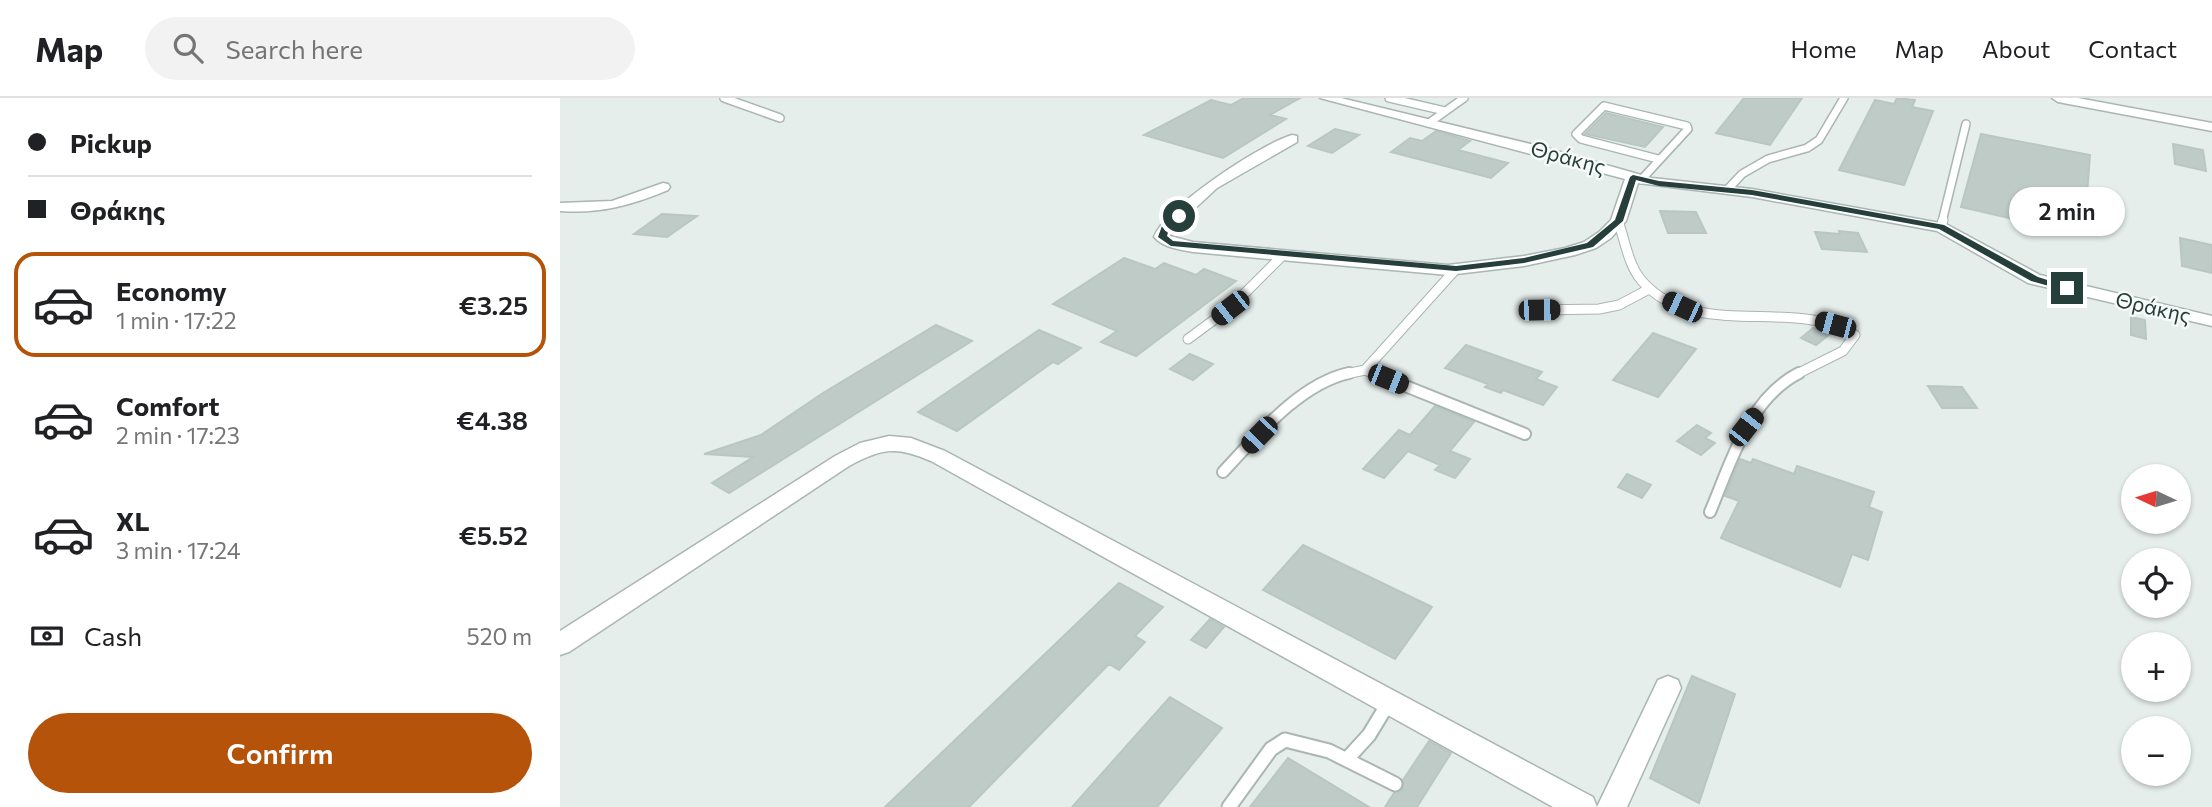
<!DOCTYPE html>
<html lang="en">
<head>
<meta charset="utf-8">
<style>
  :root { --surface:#fff; --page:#f2f2f2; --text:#202124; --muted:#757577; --line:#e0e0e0; --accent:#b45309 }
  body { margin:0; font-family:Commissioner,sans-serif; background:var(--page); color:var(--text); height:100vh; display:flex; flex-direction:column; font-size:26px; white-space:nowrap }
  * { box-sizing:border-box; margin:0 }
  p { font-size:23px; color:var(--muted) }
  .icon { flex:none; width:38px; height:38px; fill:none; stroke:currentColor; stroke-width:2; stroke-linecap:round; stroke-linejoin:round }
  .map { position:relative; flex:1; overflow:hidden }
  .side { display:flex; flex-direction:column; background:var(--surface); width:560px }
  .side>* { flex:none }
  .banner { display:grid; align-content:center; height:154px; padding:0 28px; background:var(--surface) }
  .needle { width:46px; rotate:274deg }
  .controls { position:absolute; left:1561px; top:366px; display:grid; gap:14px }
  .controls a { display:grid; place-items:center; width:70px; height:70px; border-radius:50%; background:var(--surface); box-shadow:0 2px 5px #0004; font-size:35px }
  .end { position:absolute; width:32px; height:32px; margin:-16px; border:9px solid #263f3a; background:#fff; box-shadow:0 0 0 4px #fff }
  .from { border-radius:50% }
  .bubble { position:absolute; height:49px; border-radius:24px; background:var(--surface); box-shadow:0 2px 5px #0004; font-size:23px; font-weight:600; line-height:49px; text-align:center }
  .car { position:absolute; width:21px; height:42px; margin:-21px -10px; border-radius:9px; box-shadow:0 0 5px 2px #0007; background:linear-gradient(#222 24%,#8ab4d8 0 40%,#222 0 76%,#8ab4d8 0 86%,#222 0) }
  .banner b { display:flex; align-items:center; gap:24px; height:66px; font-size:26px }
  .banner b+b { border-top:2px solid var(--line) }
  .banner i { width:18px; height:18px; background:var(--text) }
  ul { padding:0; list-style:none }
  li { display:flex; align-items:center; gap:21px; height:105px; margin:0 14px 10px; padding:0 14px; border:4px solid transparent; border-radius:21px }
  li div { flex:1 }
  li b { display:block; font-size:26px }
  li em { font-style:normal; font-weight:600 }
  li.active { border-color:var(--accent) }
  li>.icon { width:63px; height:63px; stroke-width:1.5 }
  .pay { display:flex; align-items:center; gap:18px; height:77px; padding:0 28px; font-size:26px }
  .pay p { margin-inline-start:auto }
  .primary-button { display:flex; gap:14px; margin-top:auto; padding:14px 28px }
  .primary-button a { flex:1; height:80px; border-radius:42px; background:var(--accent); color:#fff; font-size:28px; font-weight:600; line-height:80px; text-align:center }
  header { display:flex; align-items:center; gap:42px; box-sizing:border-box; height:98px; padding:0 35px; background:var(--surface); border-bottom:2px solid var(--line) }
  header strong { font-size:33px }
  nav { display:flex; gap:38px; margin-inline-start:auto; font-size:24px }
  .search { width:490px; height:63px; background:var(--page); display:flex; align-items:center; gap:18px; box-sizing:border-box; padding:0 24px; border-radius:38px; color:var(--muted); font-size:26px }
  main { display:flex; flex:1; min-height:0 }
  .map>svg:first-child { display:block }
</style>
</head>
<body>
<header>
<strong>Map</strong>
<div class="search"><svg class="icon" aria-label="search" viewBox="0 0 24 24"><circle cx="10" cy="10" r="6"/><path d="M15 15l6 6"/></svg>Search here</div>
<nav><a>Home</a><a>Map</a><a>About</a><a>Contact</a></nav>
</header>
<main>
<section class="side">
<div class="banner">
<b><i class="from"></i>Pickup</b>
<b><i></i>Θράκης</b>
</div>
<ul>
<li class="active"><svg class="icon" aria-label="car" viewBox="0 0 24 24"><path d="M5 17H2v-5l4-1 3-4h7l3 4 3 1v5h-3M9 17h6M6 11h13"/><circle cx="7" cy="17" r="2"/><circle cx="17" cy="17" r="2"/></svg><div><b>Economy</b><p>1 min · 17:22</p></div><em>€3.25</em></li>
<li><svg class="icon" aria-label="car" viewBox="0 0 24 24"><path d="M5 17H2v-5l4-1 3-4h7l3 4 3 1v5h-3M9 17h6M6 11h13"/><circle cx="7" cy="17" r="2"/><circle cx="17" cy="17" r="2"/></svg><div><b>Comfort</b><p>2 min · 17:23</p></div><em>€4.38</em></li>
<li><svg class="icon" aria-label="car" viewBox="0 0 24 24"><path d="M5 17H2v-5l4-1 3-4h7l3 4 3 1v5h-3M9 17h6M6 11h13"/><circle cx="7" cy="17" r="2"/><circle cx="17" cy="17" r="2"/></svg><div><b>XL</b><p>3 min · 17:24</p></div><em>€5.52</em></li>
</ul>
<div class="pay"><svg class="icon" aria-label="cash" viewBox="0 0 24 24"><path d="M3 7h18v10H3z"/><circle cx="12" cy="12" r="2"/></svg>Cash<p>520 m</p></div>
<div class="primary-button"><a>Confirm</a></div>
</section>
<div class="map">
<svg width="1652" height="709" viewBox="0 0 1652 709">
  <rect width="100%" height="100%" fill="#e6eeeb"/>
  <path fill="#becbc7" stroke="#b9c7c2" stroke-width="2" d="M684,0H740L710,17L726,21L663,60L584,37L651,2L671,7Z
    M1184,0H1242L1210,47L1156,35Z
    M1337,0L1355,2L1352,9L1373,13L1344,87L1279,72L1315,2L1334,6Z
    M1046,15L1103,29L1085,49L1025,36Z
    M775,31L799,37L772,55L748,48Z
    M876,33L910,43L898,52L948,65L931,80L831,54L850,40L862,43Z
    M1421,36L1530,57L1524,137L1401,109Z
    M1613,46L1643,52L1646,73L1615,66Z
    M1100,113L1136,114L1146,135H1108Z
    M102,116L137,118L107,139L74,136Z
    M1279,133L1298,135L1307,154L1262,151L1255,134L1280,136Z
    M1620,140L1652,147V175L1622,168Z
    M564,160L595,171L604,165L636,177L644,171L676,183L576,258L541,244L557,233L493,206Z
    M1571,219L1585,222L1586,241L1571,237Z
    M376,227L412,243L169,395L152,385L193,359L144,356L201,337L263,295Z
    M1253,230L1259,231L1270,236L1256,247L1241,240Z
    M479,232L521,250L498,266L493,264L397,333L358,314Z
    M1093,235L1136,251L1098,299L1053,282Z
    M906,247L982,274L976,281L997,289L983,307L943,292L941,295L925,289L928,286L885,270Z
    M630,256L653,266L633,282L610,271Z
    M1368,288L1402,289L1417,310H1382Z
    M875,308L914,324L890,353L910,361L895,380L875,372L880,367L848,353L824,380L803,371L839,332L850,337Z
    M1137,327L1151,335L1145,340L1155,345L1141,357L1117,343Z
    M1180,361L1191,365L1193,361L1234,376L1237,368L1314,394L1309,409L1322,414L1308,462L1292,456L1280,489L1161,440L1179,403L1165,398Z
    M1067,376L1091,387L1082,400L1058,389Z
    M743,447L872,509L835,561L703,492Z
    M559,485L603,509L575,538L585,544L559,572L549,566L409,709H325Z
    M650,521L664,529L646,550L631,542Z
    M1132,578L1175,596L1139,705L1090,680Z
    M610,599L662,630L597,709H512Z
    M869,643L891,655L857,709H825L834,695L843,691V682Z
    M728,660L809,709H690Z"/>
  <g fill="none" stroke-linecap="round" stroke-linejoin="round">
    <g stroke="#a9b6b2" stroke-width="10">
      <path id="lane-far3" d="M164,0L220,20
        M829,0L885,13
        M869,25L904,0
        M1081,82L1128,31L1127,28L1044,8L1016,36L1021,41L1098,61
        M1167,92L1182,76L1208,61L1247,50L1259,42L1284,0
        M1382,124L1406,26"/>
    </g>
    <g stroke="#a9b6b2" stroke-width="11">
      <path id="lane-far2" d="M1058,123C1065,142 1068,167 1082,183C1135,244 1233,198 1295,237L1283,253L1235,277
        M1381,129L1383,122
        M979,212L1039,211L1059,207L1089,191
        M628,241L670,210L723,157
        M805,272L818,277
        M781,277L805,272L896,171"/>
    </g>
    <g stroke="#a9b6b2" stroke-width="14">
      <path id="lane-far1" d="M813,275L965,336
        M663,374C696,339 739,286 789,275
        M1150,414C1171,365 1188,301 1239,275"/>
    </g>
    <g stroke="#a9b6b2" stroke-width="17">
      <path id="lane" d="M787,661L809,637L829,604
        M669,709L711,651L725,642L769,653L835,686"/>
    </g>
    <g stroke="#a9b6b2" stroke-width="3">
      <path id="street" d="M760,0H781L983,49L1092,80L1192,91L1386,126L1480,177L1652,218V228L1468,185L1377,133L1192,99L1078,85L1066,123L1051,140L1036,150L1015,157L964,168L888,177L633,154C618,151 604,150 594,139C605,109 701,46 732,37L737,38V44L657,90L612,132L610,138L633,144L888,167L964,158L1005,150L1024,144L1039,134L1051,122L1065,81Z
        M1492,0H1518L1652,25V33L1498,4Z
        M103,85L108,86L110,89L108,92C72,107 40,116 0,113V105L52,103Z
        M329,338L351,340L385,353L1033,699L1037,709H993L371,363C336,348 322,350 289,368L9,554L0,557V533L275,358L300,345Z
        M1108,578L1118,582L1121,590L1067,709H1037L1098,582Z"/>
    </g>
    <use href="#lane-far3" stroke="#fff" stroke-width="7"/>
    <use href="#lane-far2" stroke="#fff" stroke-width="9"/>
    <use href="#lane-far1" stroke="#fff" stroke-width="10"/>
    <use href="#lane" stroke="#fff" stroke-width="13"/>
    <use href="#street" fill="#fff" fill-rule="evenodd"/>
  </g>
  <path fill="#263f3a" d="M1073,77L1099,83L1192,92L1384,127L1478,179L1512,190L1507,193L1471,183L1379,131L1192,97L1099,88L1076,82L1063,123L1033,149L964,165L896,173L611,148L598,139L602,128L619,116L623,118L609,131L607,138L613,143L896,168L964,160L1027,145L1055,122L1070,79Z"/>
  <g text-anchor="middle" stroke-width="5" stroke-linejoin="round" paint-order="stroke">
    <g font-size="21" fill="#263f3a" stroke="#f6faf9">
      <text transform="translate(1008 60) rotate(15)" y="7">Θράκης</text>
      <text transform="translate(1593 210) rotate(13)" y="7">Θράκης</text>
    </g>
  </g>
</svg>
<div class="controls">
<a><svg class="needle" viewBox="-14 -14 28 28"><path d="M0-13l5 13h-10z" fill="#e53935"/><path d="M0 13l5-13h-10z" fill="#757577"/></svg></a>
<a><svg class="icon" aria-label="locate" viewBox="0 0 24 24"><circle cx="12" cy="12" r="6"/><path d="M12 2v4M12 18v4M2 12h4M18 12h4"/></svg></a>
<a>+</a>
<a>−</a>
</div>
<i class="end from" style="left:619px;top:118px"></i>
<i class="end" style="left:1507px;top:190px"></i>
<div class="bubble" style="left:1449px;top:89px;width:116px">2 min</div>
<i class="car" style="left:1122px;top:209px;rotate:295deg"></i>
<i class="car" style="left:670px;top:210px;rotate:232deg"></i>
<i class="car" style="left:979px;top:212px;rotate:89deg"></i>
<i class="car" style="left:1275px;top:227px;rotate:285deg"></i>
<i class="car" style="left:828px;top:281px;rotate:112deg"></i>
<i class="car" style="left:1186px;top:329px;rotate:38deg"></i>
<i class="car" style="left:699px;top:337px;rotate:224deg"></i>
</div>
</main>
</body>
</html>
